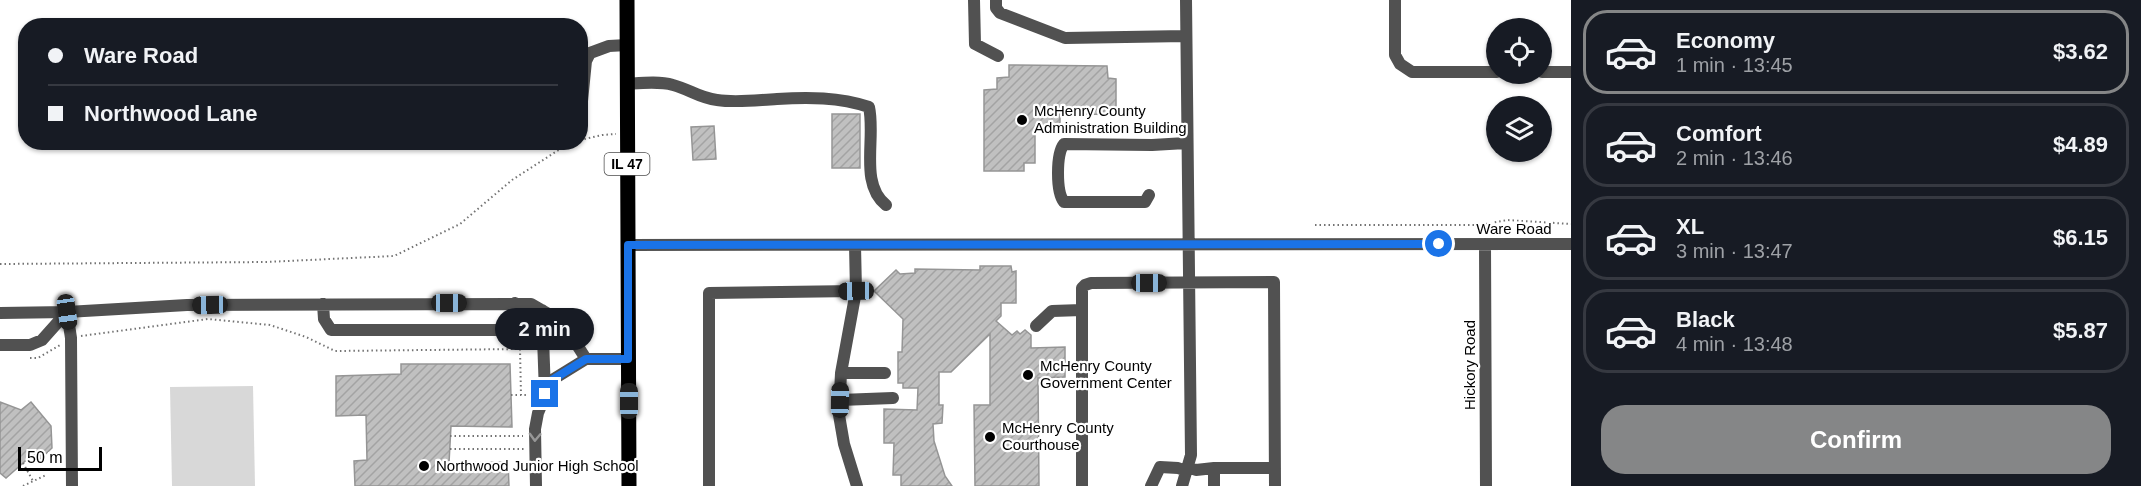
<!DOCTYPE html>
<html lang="en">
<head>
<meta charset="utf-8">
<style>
  :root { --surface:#171b24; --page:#242831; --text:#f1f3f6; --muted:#9ea1a6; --line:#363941; --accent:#858687 }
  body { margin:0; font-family:Arial,sans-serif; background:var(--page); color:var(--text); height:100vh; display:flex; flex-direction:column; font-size:22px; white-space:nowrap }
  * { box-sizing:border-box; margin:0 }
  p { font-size:20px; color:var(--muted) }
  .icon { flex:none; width:33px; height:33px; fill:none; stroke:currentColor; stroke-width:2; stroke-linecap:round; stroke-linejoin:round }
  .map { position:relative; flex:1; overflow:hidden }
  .drawer { display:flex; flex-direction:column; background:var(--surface); width:570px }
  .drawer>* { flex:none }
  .hud { position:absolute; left:18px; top:18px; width:570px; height:132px; border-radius:24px; box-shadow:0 2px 4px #0004; display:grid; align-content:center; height:132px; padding:0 30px; background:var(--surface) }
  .buttons { position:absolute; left:1486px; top:18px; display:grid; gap:12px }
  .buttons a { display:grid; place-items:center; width:66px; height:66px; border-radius:50%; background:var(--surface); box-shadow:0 2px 4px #0004; font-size:30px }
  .scale { position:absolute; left:18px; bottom:15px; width:84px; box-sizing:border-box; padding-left:6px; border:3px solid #000; border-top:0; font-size:16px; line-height:21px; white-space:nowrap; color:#000; -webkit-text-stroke:4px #fff; paint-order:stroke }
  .end { position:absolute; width:27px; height:27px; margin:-14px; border:8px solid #1a73e8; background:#fff; box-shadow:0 0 0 3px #fff }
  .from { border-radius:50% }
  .bubble { position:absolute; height:42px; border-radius:21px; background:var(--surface); box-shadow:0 2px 4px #0004; font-size:20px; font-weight:800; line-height:42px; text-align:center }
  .car { position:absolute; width:18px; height:36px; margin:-18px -9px; border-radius:8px; box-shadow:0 0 4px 2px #0007; background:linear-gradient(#222 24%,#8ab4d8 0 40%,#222 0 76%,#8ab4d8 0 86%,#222 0) }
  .hud b { display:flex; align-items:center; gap:21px; height:57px; font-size:22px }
  .hud b+b { border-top:2px solid var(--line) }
  .hud i { width:15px; height:15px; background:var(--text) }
  ul { padding:10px 0 0; list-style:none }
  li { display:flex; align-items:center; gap:18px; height:84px; margin:0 12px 9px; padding:0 18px; border:3px solid var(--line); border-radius:24px }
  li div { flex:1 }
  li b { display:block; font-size:22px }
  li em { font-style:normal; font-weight:800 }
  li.active { border-color:var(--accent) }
  li>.icon { width:54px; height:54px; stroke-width:1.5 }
  .primary-button { display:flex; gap:12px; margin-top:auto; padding:12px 30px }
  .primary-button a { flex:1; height:69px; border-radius:24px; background:var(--accent); color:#fff; font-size:24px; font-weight:800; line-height:69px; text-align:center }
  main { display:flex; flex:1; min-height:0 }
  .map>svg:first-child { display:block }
</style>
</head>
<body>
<main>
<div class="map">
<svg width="1571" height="486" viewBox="0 0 1571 486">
  <defs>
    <pattern id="building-hatch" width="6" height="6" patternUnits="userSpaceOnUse" patternTransform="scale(1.5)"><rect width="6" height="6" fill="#c0c0c0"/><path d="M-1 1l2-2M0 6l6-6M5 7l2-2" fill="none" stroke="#a3a3a3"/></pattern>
  </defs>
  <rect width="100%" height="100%" fill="#fff"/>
  <path fill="#d8d8d8" d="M253,386L255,486H172L170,387Z"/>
  <path fill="url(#building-hatch)" stroke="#959595" stroke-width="1.5" d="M1009,65L1107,66L1108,78L1116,79V115L1060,113V125L1035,126V163H1024V171H984V90L997,89V78L1009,77Z
    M832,114H860V168H832Z
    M714,126L716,159L693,160L691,127Z
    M980,266H1011L1012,272L1016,271V303H1001V316L996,321L1012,335L1017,331L1020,334L1025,330L1031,335V348L1065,347V377L1038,378L1039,486H975L974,405H990V334L951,372H939V405H943L942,423L933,424L934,441L945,476L952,486H901V475H893L894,443H884V409L917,410L918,388H903V383H898V352H902L903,319L874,291L896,270L900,274L915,273V269L980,270Z
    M401,364H510L512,427L451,426L449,463L508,462L509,486H355L354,461L367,460L366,415L336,416V376L401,374Z
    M0,402L21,410L31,402L51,426L52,448L37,462L31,456L6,478L0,473Z"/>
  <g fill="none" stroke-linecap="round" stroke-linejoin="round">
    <path stroke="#737373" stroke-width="2" stroke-dasharray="1.5 3" stroke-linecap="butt" d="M580,140L602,135L616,134
      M1315,225H1481L1507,220L1571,224
      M0,264L266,262L394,256L460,224L512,180L571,142
      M81,336L208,319L270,325L306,337L335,351L520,349L521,395H532
      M30,358H38L60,345
      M511,395H521
      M450,436H523
      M450,449H525
      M23,463L33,481
      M23,486L46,475"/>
    <path stroke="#515151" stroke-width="12" d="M974,0L975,44L998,56
      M996,0V8L1000,13L1065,38L1186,36
      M1395,0V55L1400,64L1412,72H1497
      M1542,72H1571
      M627,84C642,83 659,81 673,85C689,89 699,98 717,100C737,103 757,100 777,99C808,97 839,97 869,107C876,138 859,184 886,205
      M580,121L586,61L590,53L609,46L627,45
      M1149,195L1145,202H1064C1056,192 1056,154 1064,144L1152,145L1186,143
      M1485,244L1486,486
      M628,245L1571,244
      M855,245L856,291L841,373L839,415L844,444L857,486
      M323,304L324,319L331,330H499L513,326L515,303
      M542,310L545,393
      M67,312L71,338L72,486
      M0,313L67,312L187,305L531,304L557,319L572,337L586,359
      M1036,326L1052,311L1082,310
      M0,345H30L42,340L67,312
      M841,373H885
      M840,400L893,398
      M1188,467L1196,470L1214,468V486
      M1214,468H1275
      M536,486L535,429L538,413L552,380L586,359H628
      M709,486V293L856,291
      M1082,486V288L1085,285L1091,283L1274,282L1275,486
      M1151,486L1160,467L1178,468L1186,471
      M1182,486L1191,455L1186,0"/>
    <path stroke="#000" stroke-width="15" d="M627,0L629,486"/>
  </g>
  <defs><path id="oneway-chevron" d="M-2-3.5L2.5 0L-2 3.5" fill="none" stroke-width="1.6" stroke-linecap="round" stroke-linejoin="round" transform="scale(1.5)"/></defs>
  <use stroke="#979797" href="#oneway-chevron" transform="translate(535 437) rotate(92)"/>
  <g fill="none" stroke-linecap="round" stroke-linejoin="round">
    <path stroke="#1a73e8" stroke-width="8" d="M545,394L552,380L586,359H628V245L1439,244"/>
  </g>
  <g fill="#000" stroke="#fff" stroke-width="2">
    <circle cx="1022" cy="120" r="6"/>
    <circle cx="1028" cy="375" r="6"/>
    <circle cx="990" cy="437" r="6"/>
    <circle cx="424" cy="466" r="6"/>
  </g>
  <g text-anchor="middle" stroke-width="4.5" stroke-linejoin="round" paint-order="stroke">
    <rect fill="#fff" stroke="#4c4c4c" stroke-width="1.5" x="604.5" y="153" width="45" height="22" rx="4.5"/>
    <g font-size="14" font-weight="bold" fill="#000">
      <text x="627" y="169">IL 47</text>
    </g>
    <g font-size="15" fill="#000" stroke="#fff" text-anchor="start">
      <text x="1034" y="116">McHenry County<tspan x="1034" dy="17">Administration Building</tspan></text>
      <text x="1040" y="371">McHenry County<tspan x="1040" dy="17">Government Center</tspan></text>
      <text x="1002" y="433">McHenry County<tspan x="1002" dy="17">Courthouse</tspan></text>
      <text x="436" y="471">Northwood Junior High School</text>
    </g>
    <g font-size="15" fill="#000" stroke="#fff">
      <text x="1514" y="234">Ware Road</text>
      <text transform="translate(1470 365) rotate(-90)" y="5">Hickory Road</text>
    </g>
  </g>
</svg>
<div class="buttons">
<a><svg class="icon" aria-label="locate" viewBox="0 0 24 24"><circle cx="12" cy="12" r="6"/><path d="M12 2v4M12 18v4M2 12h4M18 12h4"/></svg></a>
<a><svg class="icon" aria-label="layers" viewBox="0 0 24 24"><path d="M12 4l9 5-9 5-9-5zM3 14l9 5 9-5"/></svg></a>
</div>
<div class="scale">50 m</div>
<i class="end from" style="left:1439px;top:244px"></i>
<i class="end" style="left:545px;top:394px"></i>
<div class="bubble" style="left:495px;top:308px;width:99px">2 min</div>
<i class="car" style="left:1149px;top:283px;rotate:90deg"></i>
<i class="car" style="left:856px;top:291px;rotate:269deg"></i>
<i class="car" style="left:449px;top:303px;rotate:90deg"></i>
<i class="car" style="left:210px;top:305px;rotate:269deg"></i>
<i class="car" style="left:67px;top:312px;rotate:172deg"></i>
<i class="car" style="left:840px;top:400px;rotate:1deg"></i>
<i class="car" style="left:629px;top:401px;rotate:0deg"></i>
<div class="hud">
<b><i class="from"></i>Ware Road</b>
<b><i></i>Northwood Lane</b>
</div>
</div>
<section class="drawer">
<ul>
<li class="active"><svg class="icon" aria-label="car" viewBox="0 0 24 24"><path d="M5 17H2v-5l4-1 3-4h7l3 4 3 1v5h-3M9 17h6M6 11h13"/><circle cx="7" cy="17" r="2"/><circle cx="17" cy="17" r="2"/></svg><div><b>Economy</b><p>1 min · 13:45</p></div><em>$3.62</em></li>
<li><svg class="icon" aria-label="car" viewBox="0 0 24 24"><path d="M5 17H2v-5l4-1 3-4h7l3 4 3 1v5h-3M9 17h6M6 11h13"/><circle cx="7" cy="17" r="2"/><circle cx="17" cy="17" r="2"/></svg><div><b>Comfort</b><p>2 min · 13:46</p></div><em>$4.89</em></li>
<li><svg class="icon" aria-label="car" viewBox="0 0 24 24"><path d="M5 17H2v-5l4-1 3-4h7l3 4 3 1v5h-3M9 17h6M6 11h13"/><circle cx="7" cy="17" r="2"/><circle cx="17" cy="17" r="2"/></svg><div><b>XL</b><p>3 min · 13:47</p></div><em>$6.15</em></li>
<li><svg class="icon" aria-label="car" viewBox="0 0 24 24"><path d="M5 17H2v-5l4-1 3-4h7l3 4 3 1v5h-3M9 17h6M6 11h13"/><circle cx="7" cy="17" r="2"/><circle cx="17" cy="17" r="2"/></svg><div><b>Black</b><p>4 min · 13:48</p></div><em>$5.87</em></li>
</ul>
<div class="primary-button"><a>Confirm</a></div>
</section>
</main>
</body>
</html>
